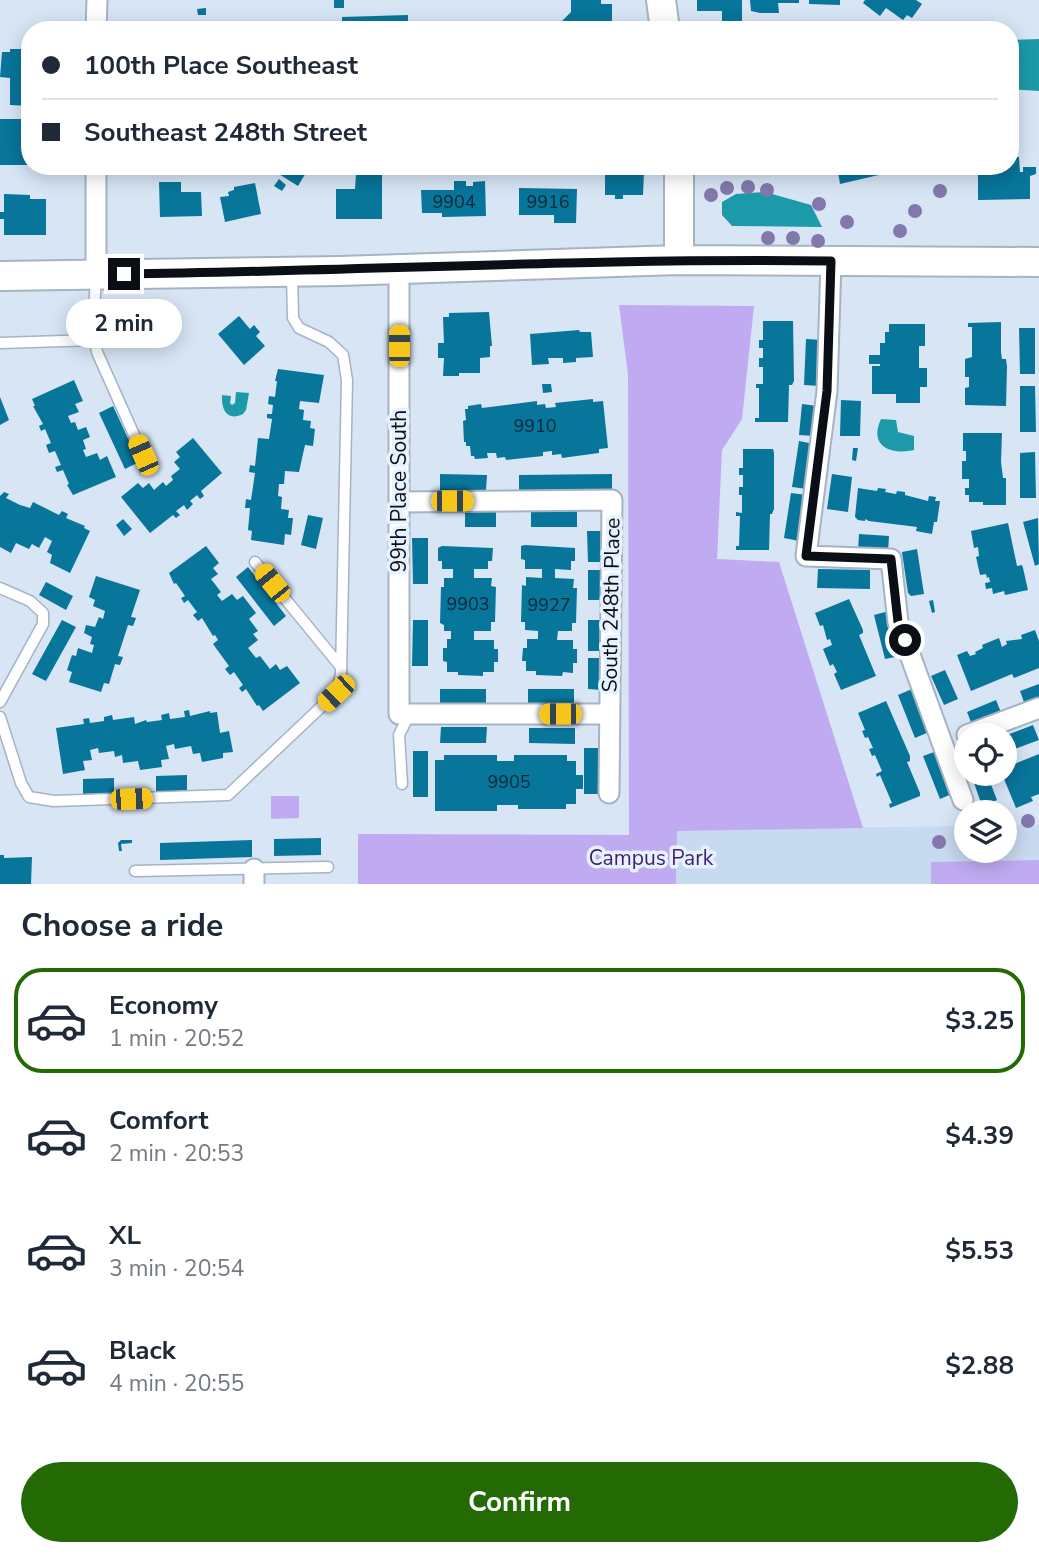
<!DOCTYPE html>
<html lang="en">
<head>
<meta charset="utf-8">
<style>
  :root { --surface:#fff; --page:#f6f6f7; --text:#1f2937; --muted:#747a83; --line:#e0e1e3; --accent:#236a05 }
  body { margin:0; font-family:"Nunito Sans",sans-serif; background:var(--page); color:var(--text); height:100vh; display:flex; flex-direction:column; font-size:26px; white-space:nowrap }
  * { box-sizing:border-box; margin:0 }
  p { font-size:23px; color:var(--muted) }
  .icon { flex:none; width:38px; height:38px; fill:none; stroke:currentColor; stroke-width:2; stroke-linecap:round; stroke-linejoin:round }
  .map { position:relative; height:884px; overflow:hidden }
  .details { display:flex; flex-direction:column; background:var(--surface); flex:1 }
  .details>* { flex:none }
  .guide { position:absolute; left:21px; top:21px; width:998px; height:154px; border-radius:28px; box-shadow:0 4px 18px #0003; display:grid; align-content:center; height:154px; padding:0 21px; background:var(--surface) }
  .controls { position:absolute; left:954px; top:723px; display:grid; gap:14px }
  .controls a { display:grid; place-items:center; width:63px; height:63px; border-radius:50%; background:var(--surface); box-shadow:0 4px 18px #0003; font-size:35px }
  .end { position:absolute; width:32px; height:32px; margin:-16px; border:9px solid #0b0f15; background:#fff; box-shadow:0 0 0 4px #fff }
  .from { border-radius:50% }
  .bubble { position:absolute; height:49px; border-radius:24px; background:var(--surface); box-shadow:0 4px 18px #0003; font-size:23px; font-weight:700; line-height:49px; text-align:center }
  .car { position:absolute; width:21px; height:42px; margin:-21px -10px; border-radius:9px; box-shadow:0 0 5px 2px #0007; background:linear-gradient(#f5c518 24%,#345 0 40%,#f5c518 0 76%,#345 0 86%,#f5c518 0) }
  .guide b { display:flex; align-items:center; gap:24px; height:66px; font-size:26px }
  .guide b+b { border-top:2px solid var(--line) }
  .guide i { width:18px; height:18px; background:var(--text) }
  ul { padding:0; list-style:none }
  li { display:flex; align-items:center; gap:21px; height:105px; margin:0 14px 10px; padding:0 7px; border:4px solid transparent; border-radius:28px }
  li div { flex:1 }
  li b { display:block; font-size:26px }
  li em { font-style:normal; font-weight:700 }
  li.active { border-color:var(--accent) }
  li>.icon { width:63px; height:63px; stroke-width:1.5 }
  h2 { padding:0 21px; font-size:32px; line-height:84px }
  .button { display:flex; gap:14px; margin-top:auto; padding:14px 21px }
  .button a { flex:1; height:80px; border-radius:42px; background:var(--accent); color:#fff; font-size:28px; font-weight:700; line-height:80px; text-align:center }
  .map>svg:first-child { display:block }
</style>
</head>
<body>
<div class="map">
<svg width="1039" height="884" viewBox="0 0 1039 884">
  <rect width="100%" height="100%" fill="#d7e5f5"/>
  <path fill="#c8daf0" d="M1005,825H1039V884H676L677,830L966,826V850H1004Z"/>
  <path fill="#c0abf2" d="M619,305L754,306L742,419L722,450L717,559L779,562L863,828L677,831L676,884H358V834L629,835L628,375Z
    M271,796H299V818L271,819Z
    M1039,860V884H931V862Z"/>
  <path fill="#1c9aa9" d="M1039,39V91L1010,89V40Z
    M765,192L811,205L822,227L732,226L722,215V202L736,194Z
    M236,392L249,393L246,410L243,414C227,422 221,409 222,395L231,396L230,403L232,405L235,403Z
    M881,419L896,420L898,432L914,436V450C892,455 868,447 881,419Z"/>
  <path fill="#08759a" d="M334,0H344V8H334Z
    M571,0H601V4H612V30H558L556,27L571,12Z
    M697,0H742V21H722V11H697Z
    M750,0H799V3H778L779,13H760L751,11Z
    M809,0H840V5L809,4Z
    M865,0H916L922,4L912,18L907,15L903,20L886,8L880,16L863,3Z
    M206,8V15H198L197,9Z
    M408,15V30H342V17Z
    M10,49H30V106L10,105V78L0,77L2,52H10Z
    M0,119H30V165H0Z
    M1010,157H1019L1020,172H1023V167H1036V174L1030,176V199L978,200V173H1002L1001,166H1010Z
    M266,166H310L298,186Z
    M433,166H462V172L433,173Z
    M635,166H642V172H644L643,195H623V199H615V195H605V171L620,172V167H626V172H635Z
    M837,166H882L883,174L840,184Z
    M360,173H382V219H336V189H355L356,175Z
    M279,179L286,185L282,191L274,186Z
    M454,181H466V186H473V182L485,181L486,216L442,217V213H422L421,190H454Z
    M159,182H181V192H201L202,216L160,217Z
    M255,183L261,214L225,222L220,197L229,196L228,192L234,190V187Z
    M519,188L577,189L576,223H554V215H519Z
    M4,194L30,195V199H46V235H4V219H0V212H4Z
    M489,312L492,346H490V357L480,358V373H459V376H443L444,358H438V343H444L443,317H449V313Z
    M239,316L250,329L254,325L260,332L256,336L265,346L244,365L218,334Z
    M763,321H793L794,381L792,385H789L788,422H755V418H759V388H756V384H763V367H759V358H763V348H759V340H763Z
    M1001,322V352L1002,359H1006L1007,367L1006,406L965,405V388L969,387V377H965V359L972,357V327H968V323Z
    M889,324H925V346H919V368H927V387H920V403H896V394H872V366H880V364H869V355H880V343H885V332H889Z
    M1019,328H1035V374H1020Z
    M579,330L580,332H591L593,357L576,358V362L563,363V358H548L549,364L532,365L530,334Z
    M806,339L822,340L820,386L804,385Z
    M278,369L324,375L319,403L300,401L299,409L304,410L303,420L311,421L310,428L315,429L313,446L305,445L299,472L285,471L284,484H279L278,496L282,497L281,509L289,510L288,518H293L291,535L285,534L284,545L251,540L252,531L248,530L250,508H245L246,499L251,500L255,473L249,472L250,465L255,466L258,438L269,439L272,419L267,418V414H272L273,405L268,404L269,396L275,397L277,381H275Z
    M74,380L83,401L75,404L79,412L68,416L71,423L75,422L78,430L86,427L90,437L83,440L86,449L83,450L86,457L97,453L100,460L107,456L116,477L73,495L67,485L69,484L63,470L57,472L55,467L61,465L55,451L49,453L46,445L51,443L45,429L41,431L39,426L43,424L33,406H35L32,399Z
    M542,384H551L552,392L543,393Z
    M1020,386H1035L1036,432H1020Z
    M0,397L9,420L0,425Z
    M593,399V402L603,401L608,448L599,449V453L562,458L561,454L552,455V451L543,452V456L506,460L505,457L497,458L496,453H487L488,458L475,459L474,456H471L470,446H466V442H464L463,421L466,420L465,409H468V406L481,404L482,408L537,401V405L545,404L546,408L556,407L555,403Z
    M841,400L861,401L860,436H840Z
    M802,404L817,406L814,436L799,435Z
    M113,406L139,462L125,469L99,413Z
    M963,433H1002L1001,462L1003,478H1006V505H983V502H969V495H965V488H969V479H962V461H966V451H963Z
    M193,438L222,473L201,491L204,496L200,499L197,495L190,501L193,504L187,510L184,505L176,511L180,515L176,518L173,515L150,533L121,497L138,483L143,488L149,483L154,490L163,482L166,486L173,480L171,476L180,469L174,462L180,457L176,452Z
    M799,441L814,444L807,489L792,487Z
    M853,448H858L856,461L852,460Z
    M743,449H773L774,453V509L772,514H770L769,550H736V546H739L740,516H736V512L742,513V495H739V487H743V475H739V468H743Z
    M1035,452L1036,498H1020V453Z
    M440,474L487,475L486,490H440Z
    M612,474V490H519V475Z
    M832,474L852,477L848,512L827,509Z
    M858,488L877,491L878,488L886,489L885,492L896,494L897,491L905,492V495L928,501L929,496L936,497L935,501H940L937,522H934L932,534L916,531L917,527L869,521L865,519V521L858,520L855,517Z
    M4,492L9,494L6,498L20,505L30,508L33,502L59,515L62,511L68,514L66,518L85,526L84,528L90,531L70,573L50,563L52,555L47,552L52,541L45,537L39,548L32,544L29,549L16,543L11,553L0,547V496Z
    M791,493L806,495L799,541L784,538Z
    M465,511H496V527H465Z
    M531,511H577V527H531Z
    M308,515L323,518L316,549L301,545Z
    M1038,518L1039,564L1035,566L1023,522Z
    M123,519L132,529L124,536L116,525Z
    M1008,523L1017,566L1022,565L1023,568L1028,590L1005,595L1004,591L993,594L992,588L986,589L985,583L990,582L989,577L987,578L986,574L980,575L976,557L979,556L978,547L974,548L971,531Z
    M587,531H603V562H588Z
    M859,534L889,536L888,552L858,550Z
    M412,538H428V584H413Z
    M525,545L575,548V561H571V570L555,569V578L574,579L573,588H577L576,623H572V631H558L557,640H573V649H577V663H573V673L563,672L562,676L536,675V671H526V661H522L523,648H527V639H538V631L525,630V622H521L522,585L526,586V577L542,578V569H525V560L521,559V546Z
    M206,546L219,563L213,568L218,574L211,579L221,592L217,595L222,601L232,594L237,600L243,596L256,613L249,619L258,631L253,634L258,640L248,648L256,658L260,656L270,669L276,664L280,670L287,666L300,683L263,711L259,705L257,706L246,689L242,692L239,688L243,685L234,672L230,675L225,669L229,666L213,644L218,640L215,635L213,636L202,618L198,621L193,615L197,612L188,600L184,603L181,598L185,596L176,583L174,584L169,573Z
    M442,546L493,548L492,561H488V569H474V578H492L491,586L496,587L495,622H491V631H474V640H494V649H498V662H494V672H483V676L458,675V672H447V662L443,661V648H447V639H451V631H444V625L440,623L441,587H444V578H453V569H442V561H438V548Z
    M917,549L924,594L911,596L908,593L902,552Z
    M248,567L286,616L274,626L236,577Z
    M818,569L870,570V589L817,588Z
    M588,570H603V600H588Z
    M96,576L140,590L131,617L136,618L133,626L128,625L118,656L123,657L120,665L115,664L109,684L104,683L101,692L69,682L72,672L67,670L72,655L76,656L78,648L92,653L94,645L90,644L92,637L84,633L86,625L95,627L99,617L103,619L105,611L93,606L95,600L89,597Z
    M46,582L73,596L66,610L39,595Z
    M849,599L863,630V633L859,635L876,676L841,690L834,674L837,672L833,664L830,666L823,649L832,645L830,639L827,640L823,625L820,626L815,613Z
    M933,600L935,612L932,613L929,601Z
    M889,611L900,656L885,659L874,615Z
    M62,620L76,627L46,681L32,674Z
    M413,620H428V666H412Z
    M588,620H603V651H588Z
    M1035,630L1039,641V668L1014,678L1012,674L971,691L957,655L967,651L970,656L976,654L975,652L983,648L982,645L999,638L1002,647L1007,644L1006,641L1022,639L1021,635Z
    M588,658H604L603,690L588,689Z
    M945,670L958,699L944,705L931,676Z
    M1039,684V700L1025,705L1020,691Z
    M440,689H486V705L440,704Z
    M528,689H574V705L528,704Z
    M912,689L929,732L915,738L898,695Z
    M996,700L1002,715L973,727L967,712Z
    M886,701L910,756V761L907,762L920,793V796L890,808L889,804L892,803L880,775L877,777L876,774L882,771L875,755L872,756L869,749L873,748L868,737L865,738L862,731L865,730L858,713Z
    M189,710L190,716L210,711V713L217,712L220,733L229,731L233,752L223,753V758L202,762L200,753L193,754L191,746L175,749L174,744L166,746L169,759L161,760L162,767L140,770L138,761L123,763L122,755L115,757L114,751L99,753L98,748L90,750L92,760L83,761L85,770L63,774L56,728L84,724L83,719L89,718L90,723L104,721V717L112,715L113,720L134,717L135,724L146,720L147,722L162,720L161,715L169,713L170,719L185,717L184,711Z
    M1033,725L1039,740L1004,753V736Z
    M441,727H487L486,743H440Z
    M529,728H575V744L529,743Z
    M584,748H599V794H584Z
    M413,751H428V797H413Z
    M937,751L954,793L940,799L923,756Z
    M1039,754V794L1031,797L1033,801L1016,808L1002,774H1004V768Z
    M444,755H497V761H514V755H567V761H576V775H583V789H576V804H566V809H518V805H497V811H435V760H444Z
    M971,774H987L997,800L982,806Z
    M187,775V791L156,792V776Z
    M114,778V794H83V779Z
    M321,838V855L274,856V839Z
    M121,840H132V843L121,844L122,851H119L118,843Z
    M252,840V857L160,860V843Z
    M0,855H4V858L32,857L31,884H0Z"/>
  <g fill="none" stroke-linecap="round" stroke-linejoin="round">
    <g stroke="#a6b3c3" stroke-width="13">
      <path id="lane" d="M96,276L93,332L97,352L143,455
        M0,343L95,340
        M255,562L341,667
        M0,588L30,601L43,613V624L0,702
        M0,717L21,783L29,797L54,801L228,795L336,693L341,674L347,380L343,355L329,342L299,328L293,318L292,275
        M402,784L399,735L409,715
        M135,871L328,867"/>
    </g>
    <g stroke="#a6b3c3" stroke-width="23">
      <path id="street" d="M96,30L97,0
        M831,261L827,391L806,556L891,559L898,622L963,800
        M399,269V714H610
        M96,274V166
        M399,502L612,500L609,793
        M967,735L1039,708
        M254,884V869"/>
    </g>
    <g stroke="#a6b3c3" stroke-width="32">
      <path id="secondary" d="M661,0L665,30
        M679,166V260
        M0,276L340,271L679,260L1039,262"/>
    </g>
    <use href="#lane" stroke="#fff" stroke-width="10"/>
    <use href="#street" stroke="#fff" stroke-width="19"/>
    <use href="#secondary" stroke="#fff" stroke-width="28"/>
  </g>
  <g fill="#8378ab">
    <circle cx="748" cy="187" r="7"/>
    <circle cx="727" cy="188" r="7"/>
    <circle cx="767" cy="190" r="7"/>
    <circle cx="940" cy="191" r="7"/>
    <circle cx="711" cy="195" r="7"/>
    <circle cx="819" cy="204" r="7"/>
    <circle cx="915" cy="211" r="7"/>
    <circle cx="847" cy="222" r="7"/>
    <circle cx="900" cy="231" r="7"/>
    <circle cx="768" cy="238" r="7"/>
    <circle cx="793" cy="238" r="7"/>
    <circle cx="818" cy="241" r="7"/>
    <circle cx="1028" cy="821" r="7"/>
    <circle cx="939" cy="842" r="7"/>
  </g>
  <g fill="none" stroke-linecap="round" stroke-linejoin="round">
    <path stroke="#0b0f15" stroke-width="9" d="M124,274C360,271 596,258 831,261L827,391L806,556L891,559L898,622L905,640"/>
  </g>
  <g text-anchor="middle" stroke-width="7" stroke-linejoin="round" paint-order="stroke">
    <g font-size="18" fill="#0a2836">
      <text x="454" y="208">9904</text>
      <text x="548" y="208">9916</text>
      <text x="535" y="432">9910</text>
      <text x="468" y="610">9903</text>
      <text x="549" y="611">9927</text>
      <text x="509" y="788">9905</text>
    </g>
    <g font-size="21" fill="#0b0f15" stroke="#e6f2ff">
      <text transform="translate(399 491) rotate(-90)" y="7">99th Place South</text>
      <text transform="translate(611 605) rotate(-89)" y="7">South 248th Place</text>
    </g>
    <g font-size="21" fill="#3f1e6f" stroke="#e6f2ff">
      <text x="651" y="865">Campus Park</text>
    </g>
  </g>
</svg>
<div class="controls">
<a><svg class="icon" aria-label="locate" viewBox="0 0 24 24"><circle cx="12" cy="12" r="6"/><path d="M12 2v4M12 18v4M2 12h4M18 12h4"/></svg></a>
<a><svg class="icon" aria-label="layers" viewBox="0 0 24 24"><path d="M12 4l9 5-9 5-9-5zM3 14l9 5 9-5"/></svg></a>
</div>
<i class="end from" style="left:905px;top:640px"></i>
<i class="end" style="left:124px;top:274px"></i>
<div class="bubble" style="left:66px;top:299px;width:116px">2 min</div>
<i class="car" style="left:399px;top:346px;rotate:0deg"></i>
<i class="car" style="left:143px;top:455px;rotate:336deg"></i>
<i class="car" style="left:452px;top:501px;rotate:90deg"></i>
<i class="car" style="left:272px;top:583px;rotate:321deg"></i>
<i class="car" style="left:336px;top:693px;rotate:226deg"></i>
<i class="car" style="left:560px;top:714px;rotate:270deg"></i>
<i class="car" style="left:131px;top:799px;rotate:88deg"></i>
<div class="guide">
<b><i class="from"></i>100th Place Southeast</b>
<b><i></i>Southeast 248th Street</b>
</div>
</div>
<section class="details">
<h2>Choose a ride</h2>
<ul>
<li class="active"><svg class="icon" aria-label="car" viewBox="0 0 24 24"><path d="M5 17H2v-5l4-1 3-4h7l3 4 3 1v5h-3M9 17h6M6 11h13"/><circle cx="7" cy="17" r="2"/><circle cx="17" cy="17" r="2"/></svg><div><b>Economy</b><p>1 min · 20:52</p></div><em>$3.25</em></li>
<li><svg class="icon" aria-label="car" viewBox="0 0 24 24"><path d="M5 17H2v-5l4-1 3-4h7l3 4 3 1v5h-3M9 17h6M6 11h13"/><circle cx="7" cy="17" r="2"/><circle cx="17" cy="17" r="2"/></svg><div><b>Comfort</b><p>2 min · 20:53</p></div><em>$4.39</em></li>
<li><svg class="icon" aria-label="car" viewBox="0 0 24 24"><path d="M5 17H2v-5l4-1 3-4h7l3 4 3 1v5h-3M9 17h6M6 11h13"/><circle cx="7" cy="17" r="2"/><circle cx="17" cy="17" r="2"/></svg><div><b>XL</b><p>3 min · 20:54</p></div><em>$5.53</em></li>
<li><svg class="icon" aria-label="car" viewBox="0 0 24 24"><path d="M5 17H2v-5l4-1 3-4h7l3 4 3 1v5h-3M9 17h6M6 11h13"/><circle cx="7" cy="17" r="2"/><circle cx="17" cy="17" r="2"/></svg><div><b>Black</b><p>4 min · 20:55</p></div><em>$2.88</em></li>
</ul>
<div class="button"><a>Confirm</a></div>
</section>
</body>
</html>
